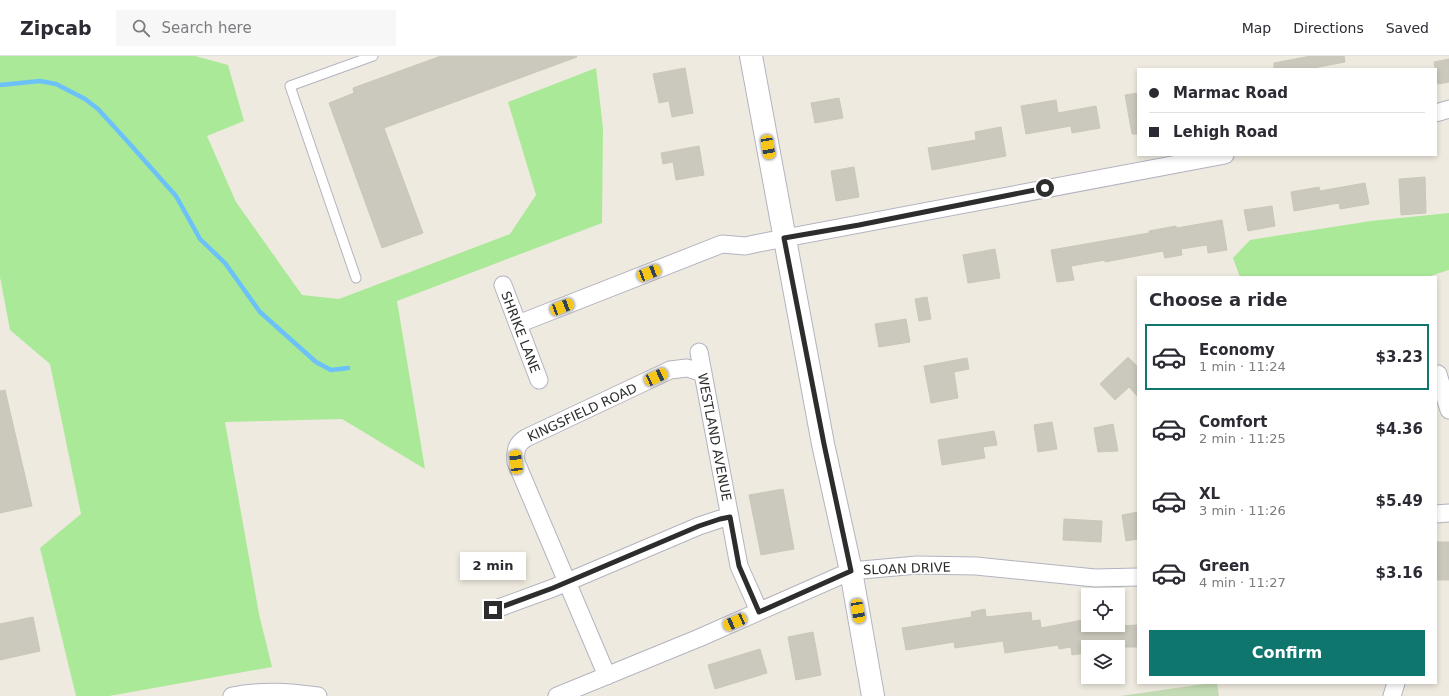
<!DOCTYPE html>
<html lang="en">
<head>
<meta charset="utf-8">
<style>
  :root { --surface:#fff; --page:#f7f7f7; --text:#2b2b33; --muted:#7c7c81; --line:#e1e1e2; --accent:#0f766e }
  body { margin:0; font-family:"DejaVu Sans",sans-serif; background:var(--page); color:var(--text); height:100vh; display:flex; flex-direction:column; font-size:15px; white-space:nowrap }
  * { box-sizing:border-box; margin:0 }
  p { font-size:13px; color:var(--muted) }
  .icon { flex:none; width:22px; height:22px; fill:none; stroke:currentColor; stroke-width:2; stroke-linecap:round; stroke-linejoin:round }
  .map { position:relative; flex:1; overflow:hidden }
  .sheet { position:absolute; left:1137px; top:220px; width:300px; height:408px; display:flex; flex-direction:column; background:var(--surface); border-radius:0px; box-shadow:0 2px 6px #0003 }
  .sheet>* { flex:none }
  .hud { position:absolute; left:1137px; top:12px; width:300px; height:88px; border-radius:0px; box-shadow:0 2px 6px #0003; display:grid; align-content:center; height:88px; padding:0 12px; background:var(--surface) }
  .buttons { position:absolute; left:1081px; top:532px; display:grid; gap:8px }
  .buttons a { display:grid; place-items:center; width:44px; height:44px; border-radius:0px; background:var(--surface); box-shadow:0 2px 6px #0003; font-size:20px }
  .end { position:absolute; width:18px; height:18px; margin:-9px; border:5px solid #2d2d2d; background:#fff; box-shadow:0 0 0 2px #fff }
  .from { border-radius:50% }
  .bubble { position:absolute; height:28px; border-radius:0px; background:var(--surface); box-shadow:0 2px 6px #0003; font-size:13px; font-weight:700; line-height:28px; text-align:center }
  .car { position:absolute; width:12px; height:24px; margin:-12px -6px; border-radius:5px; box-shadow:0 0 3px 1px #0007; background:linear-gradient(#f5c518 24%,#345 0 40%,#f5c518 0 76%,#345 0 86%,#f5c518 0) }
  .hud b { display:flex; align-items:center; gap:14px; height:38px; font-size:15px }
  .hud b+b { border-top:1px solid var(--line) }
  .hud i { width:10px; height:10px; background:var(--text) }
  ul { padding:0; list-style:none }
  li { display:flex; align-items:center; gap:12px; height:66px; margin:0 8px 6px; padding:0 4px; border:2px solid transparent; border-radius:0px }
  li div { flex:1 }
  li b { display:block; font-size:15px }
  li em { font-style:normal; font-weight:700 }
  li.selected { border-color:var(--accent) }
  li>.icon { width:36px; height:36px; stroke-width:1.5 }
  h2 { padding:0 12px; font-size:18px; line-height:48px }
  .primary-button { display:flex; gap:8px; margin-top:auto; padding:8px 12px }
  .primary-button a { flex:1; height:46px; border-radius:0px; background:var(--accent); color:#fff; font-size:16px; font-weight:700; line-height:46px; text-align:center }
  header { display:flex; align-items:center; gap:24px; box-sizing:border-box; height:56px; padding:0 20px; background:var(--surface); border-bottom:1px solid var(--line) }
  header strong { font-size:19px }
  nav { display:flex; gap:22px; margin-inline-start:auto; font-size:14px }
  .search { width:280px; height:36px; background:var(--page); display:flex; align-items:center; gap:10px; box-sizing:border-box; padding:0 14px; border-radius:0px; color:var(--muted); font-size:15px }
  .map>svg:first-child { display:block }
</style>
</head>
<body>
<header>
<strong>Zipcab</strong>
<div class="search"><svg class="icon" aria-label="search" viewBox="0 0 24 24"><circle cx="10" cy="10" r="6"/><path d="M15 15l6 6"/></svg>Search here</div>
<nav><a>Map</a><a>Directions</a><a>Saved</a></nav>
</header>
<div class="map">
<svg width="1449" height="640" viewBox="0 0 1449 640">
  <rect width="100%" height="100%" fill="#efeadf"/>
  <path fill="#aae998" d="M0,0H195L228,9L244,65L207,80L236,146L302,239L339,243L510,178L536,139L508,46L596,12L603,72L602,167L397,245L425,413L342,363L225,366L259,558L272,611L109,640H76L40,492L81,458L50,308L10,274L0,221Z
    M1449,157V214L1427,221H1240L1233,202L1250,184L1371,165Z"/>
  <path fill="#c3dbb5" d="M1211,627H1217L1219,640H1120Z"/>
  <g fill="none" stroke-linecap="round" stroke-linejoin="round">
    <path stroke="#6cc2f8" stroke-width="4.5" d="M0,29L40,25L56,28L85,43L98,53L129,87L176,140L200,183L225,207L260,256L316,306L331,314L348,312"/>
  </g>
  <path fill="#cbc8bd" stroke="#cbc7b8" d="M441,0H576L577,1L384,72L423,177L382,192L329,47L354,37L353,32Z
    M1311,0H1344L1345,6L1308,13H1274V7Z
    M1449,3V26L1438,28L1434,6Z
    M685,12L693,57L672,61L669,45L659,47L653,18Z
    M1138,37V78H1132L1125,39Z
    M839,42L843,62L815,67L811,47Z
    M1056,44L1058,57L1096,50L1100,72L1072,77L1071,70L1026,78L1021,50Z
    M1001,71L1006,100L932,114L928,92L976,84L975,76Z
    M699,90L704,119L676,124L673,106L663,108L661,97Z
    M854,111L859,141L836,145L831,115Z
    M1425,121L1426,157L1401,159L1399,123Z
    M1365,127L1369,148L1340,153L1339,147L1294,155L1291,136L1319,131L1320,135Z
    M1272,150L1275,170L1248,175L1244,154Z
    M1222,164L1227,194L1208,197L1207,189L1181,193L1182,199L1165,202L1163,195L1105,206V204L1071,210L1074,224L1057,226L1051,194L1149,177V175L1176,170L1177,172Z
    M995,193L1000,222L968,227L963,199Z
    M927,241L931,263L919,265L915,243Z
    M906,263L910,286L879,291L875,268Z
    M1128,301L1138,311V341L1129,331L1115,344L1100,328Z
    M967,302L969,313L954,316L958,342L931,347L924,310Z
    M5,334L32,450L0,457V335Z
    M1052,366L1057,393L1038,396L1034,369Z
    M1113,368L1118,395L1098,396L1094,372Z
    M994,375L997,389L983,391L985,402L942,409L938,384Z
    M783,433L794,493L761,499L749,439Z
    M1138,456V483L1126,485L1122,459Z
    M1064,463L1102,465L1101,486L1063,484Z
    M1436,486H1449V524H1436Z
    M985,553L986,561L1031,556L1032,565L1040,564L1041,572L1088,563V569H1096V571L1138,569V591H1112V584L1084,589L1085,597L1072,599L1071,591L1059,593L1058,589L1005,597L1003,585L955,592L954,586L906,594L902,572L972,561L971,556Z
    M33,561L40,595L0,604V568Z
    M813,576L821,619L796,624L788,581Z
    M760,593L767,617L715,633L708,609Z"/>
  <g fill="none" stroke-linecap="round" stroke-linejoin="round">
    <g stroke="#b3b3c1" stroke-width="11">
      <path id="service" d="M356,222L290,30L373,0"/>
    </g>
    <g stroke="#b3b3c1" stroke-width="19">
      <path id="minor" d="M1436,57L1449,53
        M503,229L539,324
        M518,268L722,188L745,190L759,187L1225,99
        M699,296L739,510L759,555
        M1438,318L1449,354
        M1436,458L1449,457
        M493,554L553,532L699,470L720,463L730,461
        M607,620L516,406C515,395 516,388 526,382L670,314L687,312L703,317
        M232,640C264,634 287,636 318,640
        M557,640L699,582L851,515L917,509L976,510L1095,522L1138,521
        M1392,640L1396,627"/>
    </g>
    <g stroke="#b3b3c1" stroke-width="24">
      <path id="tertiary" d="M751,0L823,388L851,515L873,640"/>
    </g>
    <use href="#service" stroke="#fff" stroke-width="9"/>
    <use href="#minor" stroke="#fff" stroke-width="17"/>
    <use href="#tertiary" stroke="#fff" stroke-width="22"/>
  </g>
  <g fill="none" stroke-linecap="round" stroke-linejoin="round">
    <path stroke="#2d2d2d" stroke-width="5" d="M493,554L553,532L699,470L720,463L730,461L739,510L759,556L851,515L824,388L784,182L859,169L1045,132"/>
  </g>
  <g text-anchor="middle" stroke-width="3.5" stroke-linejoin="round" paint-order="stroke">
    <g font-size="13" fill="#2d2d2d" stroke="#fff">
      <text transform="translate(521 276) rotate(69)" y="5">SHRIKE LANE</text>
      <text transform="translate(582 356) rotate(-25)" y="5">KINGSFIELD ROAD</text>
      <text transform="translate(715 381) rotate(79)" y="5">WESTLAND AVENUE</text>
      <text transform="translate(907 512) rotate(-2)" y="5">SLOAN DRIVE</text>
    </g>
  </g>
</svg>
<div class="buttons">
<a><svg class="icon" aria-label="locate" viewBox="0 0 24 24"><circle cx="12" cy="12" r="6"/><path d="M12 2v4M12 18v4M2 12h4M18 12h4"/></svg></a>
<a><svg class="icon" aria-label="layers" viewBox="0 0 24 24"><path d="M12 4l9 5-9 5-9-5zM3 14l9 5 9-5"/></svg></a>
</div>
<i class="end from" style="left:1045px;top:132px"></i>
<i class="end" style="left:493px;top:554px"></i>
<div class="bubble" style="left:460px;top:496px;width:66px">2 min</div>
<i class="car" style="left:768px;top:91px;rotate:170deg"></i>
<i class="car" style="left:649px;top:217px;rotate:69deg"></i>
<i class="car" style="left:562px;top:251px;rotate:69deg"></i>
<i class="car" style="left:656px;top:321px;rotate:65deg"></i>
<i class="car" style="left:516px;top:406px;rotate:354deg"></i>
<i class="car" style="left:858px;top:555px;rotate:170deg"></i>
<i class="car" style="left:735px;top:566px;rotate:246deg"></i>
<div class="hud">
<b><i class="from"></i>Marmac Road</b>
<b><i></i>Lehigh Road</b>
</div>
<section class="sheet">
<h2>Choose a ride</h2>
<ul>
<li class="selected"><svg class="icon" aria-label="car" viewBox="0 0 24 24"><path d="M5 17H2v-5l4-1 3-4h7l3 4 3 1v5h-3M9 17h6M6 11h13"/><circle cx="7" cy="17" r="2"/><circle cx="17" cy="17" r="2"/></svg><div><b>Economy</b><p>1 min · 11:24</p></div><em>$3.23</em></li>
<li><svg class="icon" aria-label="car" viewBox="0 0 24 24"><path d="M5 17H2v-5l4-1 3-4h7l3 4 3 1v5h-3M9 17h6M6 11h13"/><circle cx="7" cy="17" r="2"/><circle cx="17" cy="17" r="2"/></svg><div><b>Comfort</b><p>2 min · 11:25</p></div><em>$4.36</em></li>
<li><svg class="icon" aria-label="car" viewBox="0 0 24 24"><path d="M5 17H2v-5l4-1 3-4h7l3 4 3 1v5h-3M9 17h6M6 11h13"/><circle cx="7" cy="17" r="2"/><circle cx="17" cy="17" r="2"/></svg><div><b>XL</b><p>3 min · 11:26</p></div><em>$5.49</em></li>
<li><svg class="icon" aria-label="car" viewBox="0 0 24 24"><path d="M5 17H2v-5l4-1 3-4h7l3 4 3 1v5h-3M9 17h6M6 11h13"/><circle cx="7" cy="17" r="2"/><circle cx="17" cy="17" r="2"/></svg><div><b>Green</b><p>4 min · 11:27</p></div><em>$3.16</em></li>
</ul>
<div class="primary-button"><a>Confirm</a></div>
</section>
</div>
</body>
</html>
